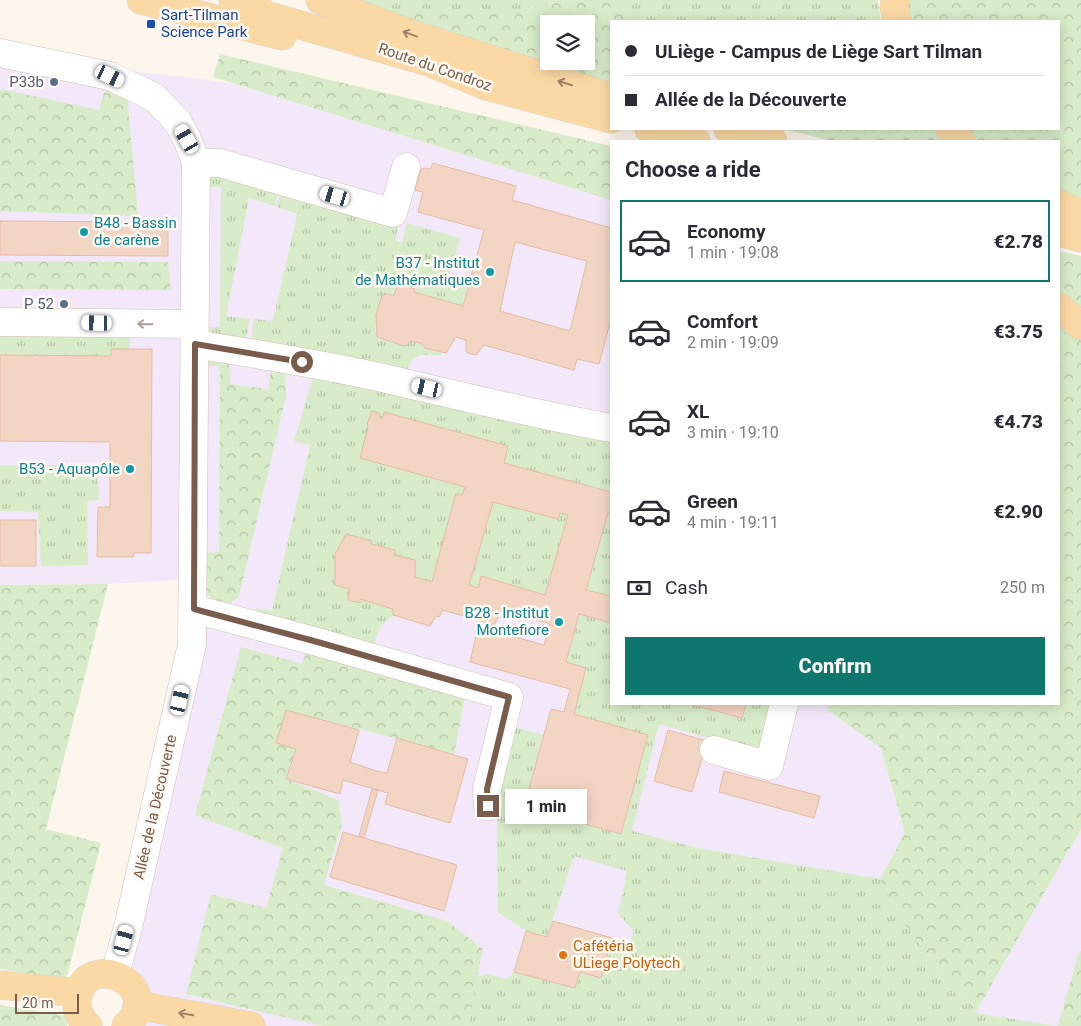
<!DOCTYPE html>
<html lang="en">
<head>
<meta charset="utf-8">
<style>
  :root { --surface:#fff; --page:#f7f7f7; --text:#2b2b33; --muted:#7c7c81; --line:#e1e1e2; --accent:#0f766e }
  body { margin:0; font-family:Roboto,sans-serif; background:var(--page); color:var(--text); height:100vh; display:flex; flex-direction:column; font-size:19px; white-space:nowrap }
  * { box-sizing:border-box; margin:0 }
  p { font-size:16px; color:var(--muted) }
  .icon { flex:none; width:28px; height:28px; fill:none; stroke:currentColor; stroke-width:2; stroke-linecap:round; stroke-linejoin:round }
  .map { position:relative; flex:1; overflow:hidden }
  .panel { position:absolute; left:610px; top:140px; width:450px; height:565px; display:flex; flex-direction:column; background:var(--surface); border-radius:0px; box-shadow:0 2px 12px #0003 }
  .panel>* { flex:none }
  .hud { position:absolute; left:610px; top:20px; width:450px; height:110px; border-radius:0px; box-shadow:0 2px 12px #0003; display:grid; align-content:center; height:110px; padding:0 15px; background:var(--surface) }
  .controls { position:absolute; left:540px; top:15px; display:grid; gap:10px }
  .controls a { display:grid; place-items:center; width:55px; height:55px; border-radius:0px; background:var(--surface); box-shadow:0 2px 12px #0003; font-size:25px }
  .scale { position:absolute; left:15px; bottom:12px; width:64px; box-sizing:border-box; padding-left:5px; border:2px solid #7a5c4d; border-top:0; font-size:14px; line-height:18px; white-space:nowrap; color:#7a5c4d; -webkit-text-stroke:4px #fffaf3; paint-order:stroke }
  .end { position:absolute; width:22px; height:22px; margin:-11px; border:6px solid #7a5c4d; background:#fff; box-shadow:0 0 0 2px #fff }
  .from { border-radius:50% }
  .bubble { position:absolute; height:35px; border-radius:0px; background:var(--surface); box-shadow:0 2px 12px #0003; font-size:16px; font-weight:800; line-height:35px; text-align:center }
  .car { position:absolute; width:15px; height:30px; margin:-15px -8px; border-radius:6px; box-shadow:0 0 4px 1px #0007; background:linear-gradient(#fff 24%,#345 0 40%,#fff 0 76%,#345 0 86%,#fff 0) }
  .hud b { display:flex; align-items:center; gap:18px; height:48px; font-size:19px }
  .hud b+b { border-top:1px solid var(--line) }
  .hud i { width:12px; height:12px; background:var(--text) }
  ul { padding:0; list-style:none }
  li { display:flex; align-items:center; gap:15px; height:82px; margin:0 10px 8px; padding:0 5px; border:2px solid transparent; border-radius:0px }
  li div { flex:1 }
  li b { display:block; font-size:19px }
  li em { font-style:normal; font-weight:800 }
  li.current { border-color:var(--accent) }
  li>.icon { width:45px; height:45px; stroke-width:1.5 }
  h2 { padding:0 15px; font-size:22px; line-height:60px }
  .pay { display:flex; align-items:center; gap:12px; height:55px; padding:0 15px; font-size:19px }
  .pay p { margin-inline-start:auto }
  .cta { display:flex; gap:10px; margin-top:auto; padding:10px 15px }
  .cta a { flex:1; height:58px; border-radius:0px; background:var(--accent); color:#fff; font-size:20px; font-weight:800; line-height:58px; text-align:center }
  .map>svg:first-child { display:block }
</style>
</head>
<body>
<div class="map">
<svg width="1081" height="1026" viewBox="0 0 1081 1026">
  <defs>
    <pattern id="grass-tufts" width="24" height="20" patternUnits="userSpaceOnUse" patternTransform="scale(1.25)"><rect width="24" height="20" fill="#d8ecc9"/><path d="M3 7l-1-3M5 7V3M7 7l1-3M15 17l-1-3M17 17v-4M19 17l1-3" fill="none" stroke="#b4c2a5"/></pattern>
    <pattern id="forest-crowns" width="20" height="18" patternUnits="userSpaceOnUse" patternTransform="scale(1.25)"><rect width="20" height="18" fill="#d8ecc9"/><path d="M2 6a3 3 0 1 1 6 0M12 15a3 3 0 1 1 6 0" fill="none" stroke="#b4c2a5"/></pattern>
  </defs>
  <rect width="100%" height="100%" fill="#fdf6ec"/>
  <path fill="#f3e8fa" d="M0,55L233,83L611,200V704H828L827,710L881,748L905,833L880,879L975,1012L1081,829V1026H119L194,609L193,579L108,584L0,585Z"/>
  <path fill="url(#grass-tufts)" d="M340,0H570L507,13H406L422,30Z
    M613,0H878L881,21H633Z
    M201,166L280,182L275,206L249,198L226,316L250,319L244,346L212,339L204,327H220L221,187H205Z
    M282,183L398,222L396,240L402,243L407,223L460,238L449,277L469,283L463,306L414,292L415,289L398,284L394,296L383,294C379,305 371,330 379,339L404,346L407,345L410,341L421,343L425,348L441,352V355H419L410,362L408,369L379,362H355L251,346L254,319L273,321L297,214L277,207Z
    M130,330V349H111V356L0,355V331Z
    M313,377L611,438V492L504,463L507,446L385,412L383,418H380L379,413L372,411L367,424L368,427L360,458L465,487L432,582L415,577V560L394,555L395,550L371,544V541L346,534L335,554V585L349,589L348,600L360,602V599L393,609V615L380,627L373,648L256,615L257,608L272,611L310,445L294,441Z
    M0,465H73L74,476L98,477L99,500L87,501L88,565L41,566L38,512L0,511Z
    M493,502L558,518L560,513L568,515L545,595L482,576L478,588L469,585Z
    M608,513L611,514V596L586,590Z
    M579,614L611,623V704H690L742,718L746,704H775L763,753L659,724L632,831L698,848L880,879L901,920L975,1013L1058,1026H469L477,977L486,974L508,979L514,972L575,988L580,972L601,978L612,938L629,944L634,932L618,913L627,871L574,856L547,937L526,931L498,912L497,818L490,807L507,725L543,735L524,807L622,833L648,735L574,714L586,668L566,662Z"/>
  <path fill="url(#forest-crowns)" fill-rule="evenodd" d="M570,0H613L633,21H611V84L422,30L405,13H507ZM549,24H586V61H549Z
    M902,0H1081V204L1059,195V141H972L960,129H1059V21H905Z
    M220,54L611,146V200L213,77Z
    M0,89L99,110L105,90L127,92L138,216L0,211Z
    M784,129H933L944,141H831Z
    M1059,251L1081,256V829L975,1013L901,920L880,879L905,833L881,748L827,710L828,704H1059Z
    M0,261L168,262L171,290L0,289Z
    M229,356L230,384L268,389L272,362L285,374L286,396L239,596L231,603L215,600L204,592V553L219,552L220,366H204C209,356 219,357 229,356Z
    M108,584L46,829L101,843L66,980L0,969V585Z
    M241,647L302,664L307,649L465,696L454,755C398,738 342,725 286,710L276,743L296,749L286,779L338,800L342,823L324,885L447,921L483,949L477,977L469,1026H322L186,994L211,894L266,908L283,848L195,815Z
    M1079,951H1081V1026H1058Z
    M0,1005L68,1016L67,1026H0Z"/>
  <path fill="#f3d5c3" stroke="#e6bba3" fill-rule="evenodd" d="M433,163L516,186L512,200L611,228V319L599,364L577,359L574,370L484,345L476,355L468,353L466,351V340L456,337L446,353L425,348L421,343L410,341L407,345L404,346L377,337L376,315L382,295L386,294L394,296L398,284L415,289L414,292L463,306L484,230L418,212L423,192L415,190L421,169L425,168L430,169ZM515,242L587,261L570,331L500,311Z
    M0,221L168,222V256L0,255Z
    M111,349H152L151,553H134L133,557H97L98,507H110V442L0,441V355L111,356Z
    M372,411L379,413L380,418H383L384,412L508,446L504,463L611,492V514L608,513L586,590L611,596V623L579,614L566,662L586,668L574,714L648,735L621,834L524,807L551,709L564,712L570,689L470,662L476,636L477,637L480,627L544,645L550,624L502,610L494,625L443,610L439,617L436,616L430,626L393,615V609L360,599V603L348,600L349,589L335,585V554L346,534L372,541L371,544L395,550L394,555L415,560V577L432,582L456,493L462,495L465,487L360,458L368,427L367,424ZM493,502L558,519L560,513L568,515L545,595L481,576L478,588L469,585Z
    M0,520H36V566H0Z
    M690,704H746L742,718Z
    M286,710L359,730L350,762L376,771L387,773L397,738L468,759L450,823L385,804L388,793L343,780L340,794L286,779L296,749L276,743Z
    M668,730L707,741L692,792L654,781Z
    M724,771L820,796L814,818L719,792Z
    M372,789L378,790L364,838L359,836Z
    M343,832L457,865L444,911L330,877Z
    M553,921L612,938L601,978L580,972L575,988L514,972L526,931L547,937Z"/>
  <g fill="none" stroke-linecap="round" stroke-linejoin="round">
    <g stroke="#d1beb0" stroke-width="29">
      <path id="minor" d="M0,53L110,76L154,97L177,121L187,139L196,162L192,644L129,923L115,974
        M196,162L220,163L393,213L406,167
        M0,322L194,324
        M195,344C255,354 315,363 374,376C453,394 531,414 611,428
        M194,609L314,641L509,697L487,789L488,806
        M714,750L769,766L784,704"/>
    </g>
    <g stroke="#dad1cd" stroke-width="29">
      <path id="major" d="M141,0L282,36
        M233,0L269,16L429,62L486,86L611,119
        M320,0L414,35L611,97
        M895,0L894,7L897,21
        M649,129L696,141
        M728,129L773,141
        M950,129L961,141
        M1059,204L1081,214
        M1059,232L1081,238
        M1059,307L1081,326
        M0,985L78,993
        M137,1005L251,1026
        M88,1026C80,1019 76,1009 77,999C86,946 168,987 126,1026"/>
    </g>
    <use href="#minor" stroke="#fff" stroke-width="28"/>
    <use href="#major" stroke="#fbd9a5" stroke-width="28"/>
  </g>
  <defs><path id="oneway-shaft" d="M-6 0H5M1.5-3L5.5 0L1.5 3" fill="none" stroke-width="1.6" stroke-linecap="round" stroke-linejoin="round" transform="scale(1.25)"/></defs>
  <g stroke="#a18267">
    <use href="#oneway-shaft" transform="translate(410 34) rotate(-160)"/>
    <use href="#oneway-shaft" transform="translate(565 83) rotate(-163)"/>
    <use href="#oneway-shaft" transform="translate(186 1014) rotate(-170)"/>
  </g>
  <use stroke="#af9d94" href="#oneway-shaft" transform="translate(145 324) rotate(-179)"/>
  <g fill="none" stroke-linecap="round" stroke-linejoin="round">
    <path stroke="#7a5c4d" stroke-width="6" d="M302,362L195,344L194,609L314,641L509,697L487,789L488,806"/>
  </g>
  <rect fill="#1a4fb4" stroke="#fffaf3" stroke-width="2" x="146" y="19" width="10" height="10" rx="2.5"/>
  <g fill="#5c6f8a" stroke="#fffaf3" stroke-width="2">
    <circle cx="54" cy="82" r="5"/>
    <circle cx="64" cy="304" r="5"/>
  </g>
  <g fill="#0f9aa8" stroke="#fffaf3" stroke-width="2">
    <circle cx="84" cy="232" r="5"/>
    <circle cx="490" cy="272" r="5"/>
    <circle cx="130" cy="469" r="5"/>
    <circle cx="559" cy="622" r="5"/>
  </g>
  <circle fill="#e8710a" stroke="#fffaf3" stroke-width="2" cx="563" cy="955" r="5"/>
  <g text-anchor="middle" stroke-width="5" stroke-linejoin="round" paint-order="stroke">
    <g font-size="15" fill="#164399" stroke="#fffaf3" text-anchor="start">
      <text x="161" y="20">Sart-Tilman<tspan x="161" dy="17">Science Park</tspan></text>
    </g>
    <g font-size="15" fill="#7a5c4d" stroke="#fffaf3">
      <text transform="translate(435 67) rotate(19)" y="5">Route du Condroz</text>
      <text transform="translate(155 807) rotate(-77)" y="5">Allée de la Découverte</text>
    </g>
    <g font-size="15" fill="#4e5e75" stroke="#fffaf3" text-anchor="end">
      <text x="44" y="87">P33b</text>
      <text x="54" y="309">P 52</text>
    </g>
    <g font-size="15" fill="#0d838f" stroke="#fffaf3" text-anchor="end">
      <text x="94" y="228" text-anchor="start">B48 - Bassin<tspan x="94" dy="17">de carène</tspan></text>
      <text x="480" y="268">B37 - Institut<tspan x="480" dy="17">de Mathématiques</tspan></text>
      <text x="120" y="474">B53 - Aquapôle</text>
      <text x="549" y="618">B28 - Institut<tspan x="549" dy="17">Montefiore</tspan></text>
    </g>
    <g font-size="15" fill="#c56008" stroke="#fffaf3" text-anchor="start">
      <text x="573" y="951">Cafétéria<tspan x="573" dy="17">ULiege Polytech</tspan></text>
    </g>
  </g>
</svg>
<div class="controls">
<a><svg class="icon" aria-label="layers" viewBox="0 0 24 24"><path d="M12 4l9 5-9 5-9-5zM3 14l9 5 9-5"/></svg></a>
</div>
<div class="scale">20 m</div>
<i class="end from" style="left:302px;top:362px"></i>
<i class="end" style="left:488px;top:806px"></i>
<div class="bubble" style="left:505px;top:789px;width:82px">1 min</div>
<i class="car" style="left:110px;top:76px;rotate:116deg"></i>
<i class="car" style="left:187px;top:139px;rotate:330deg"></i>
<i class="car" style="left:335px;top:196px;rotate:287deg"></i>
<i class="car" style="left:97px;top:323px;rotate:271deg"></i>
<i class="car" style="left:427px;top:388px;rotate:283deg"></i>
<i class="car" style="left:180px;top:700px;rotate:13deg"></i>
<i class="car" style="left:124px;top:940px;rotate:15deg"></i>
<div class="hud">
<b><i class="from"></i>ULiège - Campus de Liège Sart Tilman</b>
<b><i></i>Allée de la Découverte</b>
</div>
<section class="panel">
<h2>Choose a ride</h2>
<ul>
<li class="current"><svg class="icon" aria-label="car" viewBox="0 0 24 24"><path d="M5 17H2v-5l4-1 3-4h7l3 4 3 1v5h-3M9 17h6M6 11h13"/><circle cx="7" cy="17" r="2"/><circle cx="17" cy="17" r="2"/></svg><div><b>Economy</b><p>1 min · 19:08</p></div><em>€2.78</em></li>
<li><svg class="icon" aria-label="car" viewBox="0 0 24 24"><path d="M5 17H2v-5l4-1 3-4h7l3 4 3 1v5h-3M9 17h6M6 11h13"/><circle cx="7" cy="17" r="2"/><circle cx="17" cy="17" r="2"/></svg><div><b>Comfort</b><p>2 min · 19:09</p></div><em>€3.75</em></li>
<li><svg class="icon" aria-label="car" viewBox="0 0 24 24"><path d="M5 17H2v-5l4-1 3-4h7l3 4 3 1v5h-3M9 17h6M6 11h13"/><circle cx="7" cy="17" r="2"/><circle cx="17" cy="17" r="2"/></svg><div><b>XL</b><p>3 min · 19:10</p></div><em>€4.73</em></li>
<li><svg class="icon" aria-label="car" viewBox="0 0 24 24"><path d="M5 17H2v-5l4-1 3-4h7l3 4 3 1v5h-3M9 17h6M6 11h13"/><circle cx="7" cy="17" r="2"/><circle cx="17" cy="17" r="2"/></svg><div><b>Green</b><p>4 min · 19:11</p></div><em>€2.90</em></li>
</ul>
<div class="pay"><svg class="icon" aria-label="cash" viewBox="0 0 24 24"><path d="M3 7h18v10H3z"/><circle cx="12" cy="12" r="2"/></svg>Cash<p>250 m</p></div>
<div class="cta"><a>Confirm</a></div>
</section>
</div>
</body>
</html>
